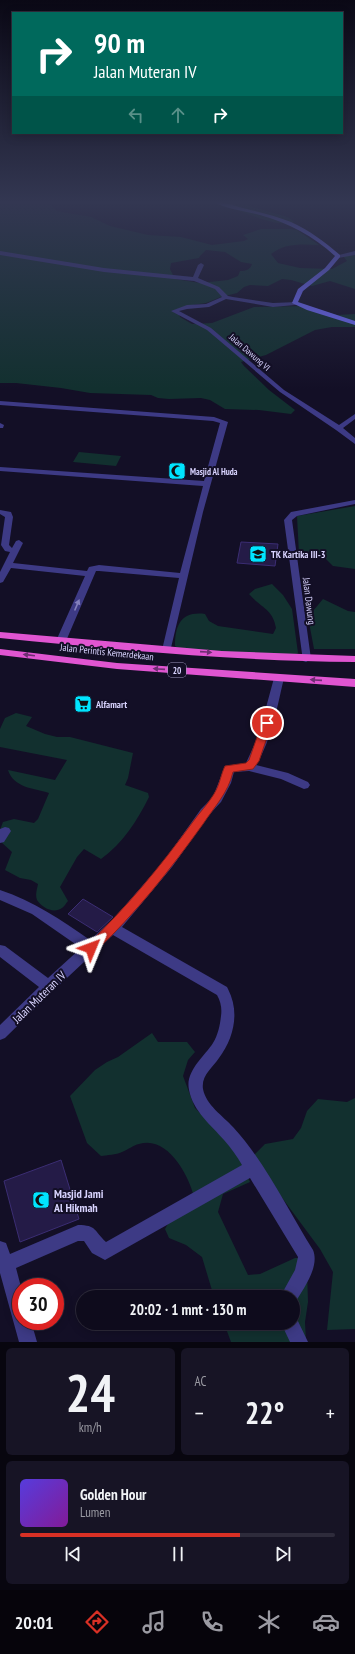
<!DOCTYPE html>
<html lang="id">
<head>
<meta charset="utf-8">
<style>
	body { margin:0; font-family:"PT Sans Narrow",sans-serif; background:#171425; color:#f1f3f6; height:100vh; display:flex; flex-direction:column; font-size:15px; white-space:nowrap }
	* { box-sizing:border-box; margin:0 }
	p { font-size:13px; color:#9b9ba3 }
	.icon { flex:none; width:22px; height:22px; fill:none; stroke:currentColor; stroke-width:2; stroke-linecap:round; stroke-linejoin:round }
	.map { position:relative; height:1342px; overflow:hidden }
	.sheet { display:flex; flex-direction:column; gap:6px; padding:6px; background:#08060f; flex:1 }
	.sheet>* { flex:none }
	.hud { position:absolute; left:12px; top:12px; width:331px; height:122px; border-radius:0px; box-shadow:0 2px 10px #0003,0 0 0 1px #2e2b3b; background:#00695c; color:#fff; overflow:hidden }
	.speed { position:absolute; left:12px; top:1278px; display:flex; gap:8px; font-size:20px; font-weight:700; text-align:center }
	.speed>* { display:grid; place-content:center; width:52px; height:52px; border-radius:50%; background:#0e0b1c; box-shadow:0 2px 10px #0003,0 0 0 1px #2e2b3b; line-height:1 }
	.speed .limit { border:6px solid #d22; background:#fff; color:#111 }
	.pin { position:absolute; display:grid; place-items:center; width:34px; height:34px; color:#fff; margin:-17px; border:2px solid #fff; border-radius:50%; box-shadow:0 1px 4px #0007 }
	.me { position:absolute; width:44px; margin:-22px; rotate:46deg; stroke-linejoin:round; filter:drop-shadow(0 0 3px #0008) }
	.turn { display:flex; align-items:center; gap:14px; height:84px; padding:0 16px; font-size:18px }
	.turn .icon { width:52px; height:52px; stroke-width:2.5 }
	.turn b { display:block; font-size:28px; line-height:34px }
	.lanes { display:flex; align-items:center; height:38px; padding:0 16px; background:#0003; justify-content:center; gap:20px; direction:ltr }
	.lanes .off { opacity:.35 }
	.big { font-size:30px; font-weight:700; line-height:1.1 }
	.sheet .card { flex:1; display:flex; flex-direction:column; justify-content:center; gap:6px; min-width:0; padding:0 14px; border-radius:6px; background:#171425 }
	.sheet .dial { align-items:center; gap:0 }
	.dial b { font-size:52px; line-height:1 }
	.song { display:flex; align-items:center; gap:12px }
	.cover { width:48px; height:48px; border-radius:6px; background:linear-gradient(135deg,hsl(250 70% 55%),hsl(290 70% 35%)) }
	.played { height:4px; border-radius:2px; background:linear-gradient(90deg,#d93025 70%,#2e2b3b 70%) }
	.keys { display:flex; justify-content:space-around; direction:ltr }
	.heat { display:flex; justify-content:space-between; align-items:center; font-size:22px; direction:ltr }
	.sheet .tiles { flex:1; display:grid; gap:6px; grid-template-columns:1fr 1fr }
	.card:last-child { grid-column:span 2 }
	.trip { position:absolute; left:76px; top:1290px; width:224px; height:40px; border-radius:20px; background:#0e0b1c; box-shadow:0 2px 10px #0003,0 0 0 1px #2e2b3b; font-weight:700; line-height:40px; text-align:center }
	.menu { display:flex; height:64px; justify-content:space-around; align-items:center; background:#06040b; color:#9b9ba3 }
	.menu .icon { width:28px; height:28px }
	.menu .selected { color:#d93025 }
	.menu b { font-size:18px; color:#f1f3f6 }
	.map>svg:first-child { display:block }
	.green { fill:#12302f; fill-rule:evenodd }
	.building { fill:#241b47; stroke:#3b2d73 }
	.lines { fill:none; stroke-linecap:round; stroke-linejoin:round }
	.minor { fill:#3d3a85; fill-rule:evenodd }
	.secondary { fill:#6f6bff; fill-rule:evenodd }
	.trunk { fill:#e055d1; fill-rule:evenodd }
	.oneway { fill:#837fbc }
	.oneway2 { fill:#6f2e73 }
	.route { fill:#d93025; stroke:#8d1f18 }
	.labels { text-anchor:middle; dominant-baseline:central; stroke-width:4; stroke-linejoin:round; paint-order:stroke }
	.far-street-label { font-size:9px; fill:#d9d4ff; stroke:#130f26 }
	.far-poi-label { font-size:9px; font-weight:bold; fill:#d9d4ff; stroke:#130f26; text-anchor:start }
	.shield { fill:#130f26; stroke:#9e99be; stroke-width:1 }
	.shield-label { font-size:9px; font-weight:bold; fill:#d9d4ff }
	.poi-label { font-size:10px; font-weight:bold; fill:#d9d4ff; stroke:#130f26; text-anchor:start }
	.street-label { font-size:10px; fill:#d9d4ff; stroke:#130f26 }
	.near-street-label { font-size:12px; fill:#d9d4ff; stroke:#130f26 }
	.near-poi-label { font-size:12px; font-weight:bold; fill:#d9d4ff; stroke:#130f26; text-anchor:start }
</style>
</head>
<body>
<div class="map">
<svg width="355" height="1342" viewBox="0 0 355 1342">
	<rect width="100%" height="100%" fill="#130f26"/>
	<g class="green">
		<path d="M0,201H57L50,204L57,211L91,217L110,226L148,235L181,237L212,245L244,241L248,239L243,235L261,229H290L297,230L319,245C301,244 285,243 271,254L278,263L300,268L332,269L347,261L343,256L355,255V289L330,281L312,286L291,280L282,279L268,286L250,285L244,287L237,293L221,297L206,303L186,306L178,312L180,317L192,324L212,323L254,307L307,306L337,315L355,314V327H332L315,330L266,355L241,362L244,366L269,390L295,410L291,414L259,410L225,409L210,400L201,398L169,399L158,398L151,395L90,393L61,388L16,383H0ZM206,250L225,252L241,262L252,264C250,270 246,271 240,271L238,276L228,280L200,283L175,279L170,269L171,263L199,258L200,256Z"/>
		<path d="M214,201H253L250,202L249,206L288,217L294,222C275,227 255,216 237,210L232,206Z"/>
		<path d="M79,452L121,456L116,466L73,462Z"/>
		<path d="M355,506V569L333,566L324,557L299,554L297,516Z"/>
		<path d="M272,584L283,595L292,609L298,653L295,657L180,650L175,646C175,624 182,611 205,614L209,621L218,626L273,634L276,628C273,609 261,608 249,594L255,589Z"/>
		<path d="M323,599L348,611L355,612V649H314L308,617Z"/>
		<path d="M16,713L32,717L26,726L45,734L57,737H70L133,753L128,778L125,785L148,793L149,797C137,821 123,843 101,859L84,849L77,857L60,887L68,901C66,903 64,907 62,908C54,914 42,908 37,900C35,895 37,889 38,884L31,880L20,878L5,870L12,852L0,841V830L3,822L14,819L34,823L38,819L49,793C33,788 14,788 8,770L55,780L67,760L0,747V729L5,718Z"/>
		<path d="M152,1033L158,1042H187L195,1052L188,1060L183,1076L195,1108L220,1133L239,1156L250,1182L223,1194L218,1212L248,1275L260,1274L295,1258H300L307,1270L308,1302L305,1322L306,1342H231L224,1323H293V1297H214L202,1257L186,1245L169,1238L165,1229L173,1215L194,1197C189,1175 167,1135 139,1144C133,1145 128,1150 122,1152C116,1155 107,1155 101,1156L87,1143L70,1096L95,1070L107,1062L118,1057Z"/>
		<path d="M355,1098V1329L327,1330L333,1272L320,1249L277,1191L253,1156L265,1144L293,1139L301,1128L307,1111L318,1099L347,1102Z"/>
	</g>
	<g class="building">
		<path d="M241,542L278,544L275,566L237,563Z"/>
		<path d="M83,899L113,917L97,932L68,914Z"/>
		<path d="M61,1160L79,1219L20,1242L4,1181Z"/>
	</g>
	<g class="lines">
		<g class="minor">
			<path d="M235,201H242L229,207L225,206Z"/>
			<path d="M0,251L104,268L193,277L198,265L201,263L204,265L198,278L219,287L228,296L233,297L273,303L297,302V304L295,305L273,307L226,299L209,307L187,309L179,311L211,328L284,390L339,425L355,414V419L343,428L355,438V444L336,430L280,392L207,330L171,311L187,305L206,304L222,297L215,289L194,281L104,272L0,255Z"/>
			<path d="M355,251V255L338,258L335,256Z"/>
			<path d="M0,401L214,417L228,422L203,512L170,652L167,653L162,650L179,578L99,571H96L66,641L61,644L58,643L56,641L85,576L11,568L3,582L0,583V572L10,552L5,551L1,545L5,517L0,514V510L11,512L13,517L9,545L12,548L16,541L19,540L23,543L13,563L87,571L89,567L99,565L180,573L203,486L0,471V467L204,481L220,423L213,421L0,405Z"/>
			<path d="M0,423L4,425L3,428H0Z"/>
			<path d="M355,500V504L297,516L292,520L311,659L306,662L303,661L284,520L291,512Z"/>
			<path d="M279,675L284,678C277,707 272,739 256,765L288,773L308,782L310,785L308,788L304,789L281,779L249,771L234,772L231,783L221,802L209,815L172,867L122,927L227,987L228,989C240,1012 234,1038 219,1058C212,1068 201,1076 203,1089C206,1105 223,1116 233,1127C264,1160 289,1212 313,1250C320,1267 303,1289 295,1303L293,1304V1297H280L295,1270L298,1257L250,1178L105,1260L92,1253L84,1241H78L16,1268L21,1287V1321H31L37,1342H19L0,1273V1241L6,1243L10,1254L78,1225C97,1225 94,1231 106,1242L242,1165C237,1156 231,1148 224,1140C211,1125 193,1111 189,1090C185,1071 204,1057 213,1043C218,1035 220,1025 221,1016C222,1009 221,1002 217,995L113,935L54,990L5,1038L0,1040V1025L39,987L0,957V945L5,946L48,978L81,948L32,914L0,900V890C34,901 61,920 90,940L116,916L164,861L201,809L213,797L225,766L246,763L258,737L274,678Z"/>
			<path d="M5,827L9,828L11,831L4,842L0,843V829Z"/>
			<path d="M293,1315L296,1317L308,1342H290L281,1323H293Z"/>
		</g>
		<path class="secondary" d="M212,201H219C243,209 268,213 291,222C309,230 325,242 340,255V257L329,270L303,291L298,302L355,321V325L307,310L292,303L298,289L325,268L335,256C313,236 289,223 260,215C244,211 226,209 212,201Z"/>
		<g class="trunk">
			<path d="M0,632L222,651L355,656V662C236,661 118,650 0,638Z"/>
			<path d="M0,649L117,663L355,679V687L117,669L0,655Z"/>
		</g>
	</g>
	<defs><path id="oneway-solid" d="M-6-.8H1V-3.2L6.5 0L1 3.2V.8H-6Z"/></defs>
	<use class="oneway" href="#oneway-solid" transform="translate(77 605) rotate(-67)"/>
	<g class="oneway2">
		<use href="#oneway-solid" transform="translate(206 652) rotate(4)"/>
		<use href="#oneway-solid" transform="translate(29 655) rotate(-173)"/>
		<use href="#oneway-solid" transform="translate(159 669) rotate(-176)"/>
		<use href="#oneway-solid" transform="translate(316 680) rotate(-176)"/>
	</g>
	<linearGradient id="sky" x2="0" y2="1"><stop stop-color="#0a0815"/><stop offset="0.52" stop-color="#333752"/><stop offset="1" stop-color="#333752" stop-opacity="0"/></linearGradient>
	<rect width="355" height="389" fill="url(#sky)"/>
	<path class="route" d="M267,720L272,723L259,761L253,769L233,772C228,793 215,806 203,824C170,870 136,913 95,952L91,953L87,952L85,948L87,945C126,908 160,867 192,823C199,813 208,804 214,794C220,784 221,774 225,766L246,763L249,760L262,723Z"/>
	<defs>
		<symbol id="mosque-square" viewBox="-11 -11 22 22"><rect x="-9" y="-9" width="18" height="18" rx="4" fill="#00e5ff" stroke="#130f26"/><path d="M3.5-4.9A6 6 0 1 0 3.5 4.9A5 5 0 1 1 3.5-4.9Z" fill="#111"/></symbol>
		<symbol id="school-square" viewBox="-11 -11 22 22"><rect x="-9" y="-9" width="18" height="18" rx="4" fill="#00e5ff" stroke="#130f26"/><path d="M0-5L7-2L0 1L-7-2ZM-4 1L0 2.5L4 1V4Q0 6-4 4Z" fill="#111"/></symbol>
		<symbol id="supermarket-square" viewBox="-11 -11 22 22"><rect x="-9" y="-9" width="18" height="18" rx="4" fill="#00e5ff" stroke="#130f26"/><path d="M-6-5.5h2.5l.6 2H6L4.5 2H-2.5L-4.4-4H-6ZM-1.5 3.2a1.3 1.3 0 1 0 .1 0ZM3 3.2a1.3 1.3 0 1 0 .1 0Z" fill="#111"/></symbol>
	</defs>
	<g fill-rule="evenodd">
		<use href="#mosque-square" x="167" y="461" width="20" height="20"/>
		<use href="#school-square" x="248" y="544" width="20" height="20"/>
		<use href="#supermarket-square" x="73" y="694" width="20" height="20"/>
		<use href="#mosque-square" x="31" y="1190" width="20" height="20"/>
	</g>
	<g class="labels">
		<g class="far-street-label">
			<text transform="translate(250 352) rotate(41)">Jalan Dawung VI</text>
		</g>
		<g class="far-poi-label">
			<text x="190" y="471">Masjid Al Huda</text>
		</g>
		<rect class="shield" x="168" y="663" width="18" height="14" rx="3"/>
		<g class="shield-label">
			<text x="177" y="670">20</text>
		</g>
		<g class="poi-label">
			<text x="271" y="554">TK Kartika III-3</text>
			<text x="96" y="704">Alfamart</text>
		</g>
		<g class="street-label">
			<text transform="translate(309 601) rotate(83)">Jalan Dawung</text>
			<text transform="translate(107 652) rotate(6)">Jalan Perintis Kemerdekaan</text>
		</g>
		<g class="near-street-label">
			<text transform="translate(39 997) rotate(-44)">Jalan Muteran IV</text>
		</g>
		<g class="near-poi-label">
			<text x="54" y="1193">Masjid Jami<tspan x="54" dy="14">Al Hikmah</tspan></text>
		</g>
	</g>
</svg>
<div class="speed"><div class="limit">30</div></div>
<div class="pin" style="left:267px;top:723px;background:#d93025"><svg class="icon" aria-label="arrive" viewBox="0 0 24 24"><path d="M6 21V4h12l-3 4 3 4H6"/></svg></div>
<svg class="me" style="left:91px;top:948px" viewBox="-20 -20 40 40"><path d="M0-17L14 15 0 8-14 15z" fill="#d93025" stroke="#fff" stroke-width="4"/></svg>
<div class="trip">20:02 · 1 mnt · 130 m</div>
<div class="hud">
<div class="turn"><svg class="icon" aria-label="right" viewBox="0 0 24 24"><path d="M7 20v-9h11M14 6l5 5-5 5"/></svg><div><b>90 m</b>Jalan Muteran IV</div></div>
<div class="lanes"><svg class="icon off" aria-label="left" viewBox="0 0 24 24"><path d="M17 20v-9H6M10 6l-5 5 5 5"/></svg><svg class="icon off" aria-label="ahead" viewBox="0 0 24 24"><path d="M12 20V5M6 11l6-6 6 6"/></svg><svg class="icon" aria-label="right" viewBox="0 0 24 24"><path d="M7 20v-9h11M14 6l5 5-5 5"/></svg></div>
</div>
</div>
<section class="sheet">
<div class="tiles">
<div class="card dial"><b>24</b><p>km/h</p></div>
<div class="card"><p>AC</p>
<div class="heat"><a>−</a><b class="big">22°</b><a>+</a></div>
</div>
<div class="card">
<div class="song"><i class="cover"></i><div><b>Golden Hour</b><p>Lumen</p></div></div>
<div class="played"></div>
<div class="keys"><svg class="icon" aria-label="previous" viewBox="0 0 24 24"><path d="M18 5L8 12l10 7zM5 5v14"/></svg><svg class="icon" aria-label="pause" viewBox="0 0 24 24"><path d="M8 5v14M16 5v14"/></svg><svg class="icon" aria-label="next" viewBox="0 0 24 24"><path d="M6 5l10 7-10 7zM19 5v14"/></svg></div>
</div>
</div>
</section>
<nav class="menu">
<b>20:01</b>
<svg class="icon selected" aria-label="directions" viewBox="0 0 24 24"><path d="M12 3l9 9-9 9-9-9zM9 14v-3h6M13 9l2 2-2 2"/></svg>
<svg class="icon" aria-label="music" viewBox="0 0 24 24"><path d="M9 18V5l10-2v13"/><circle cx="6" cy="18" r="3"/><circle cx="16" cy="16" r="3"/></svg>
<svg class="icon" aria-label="phone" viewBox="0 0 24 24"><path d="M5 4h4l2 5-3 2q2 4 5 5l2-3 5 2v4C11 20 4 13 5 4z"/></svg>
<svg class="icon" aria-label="climate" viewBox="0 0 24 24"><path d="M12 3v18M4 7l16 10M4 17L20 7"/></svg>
<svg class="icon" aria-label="car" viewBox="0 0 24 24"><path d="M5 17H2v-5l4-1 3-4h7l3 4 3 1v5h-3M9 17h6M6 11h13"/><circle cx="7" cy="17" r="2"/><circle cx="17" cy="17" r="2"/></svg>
</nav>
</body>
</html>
